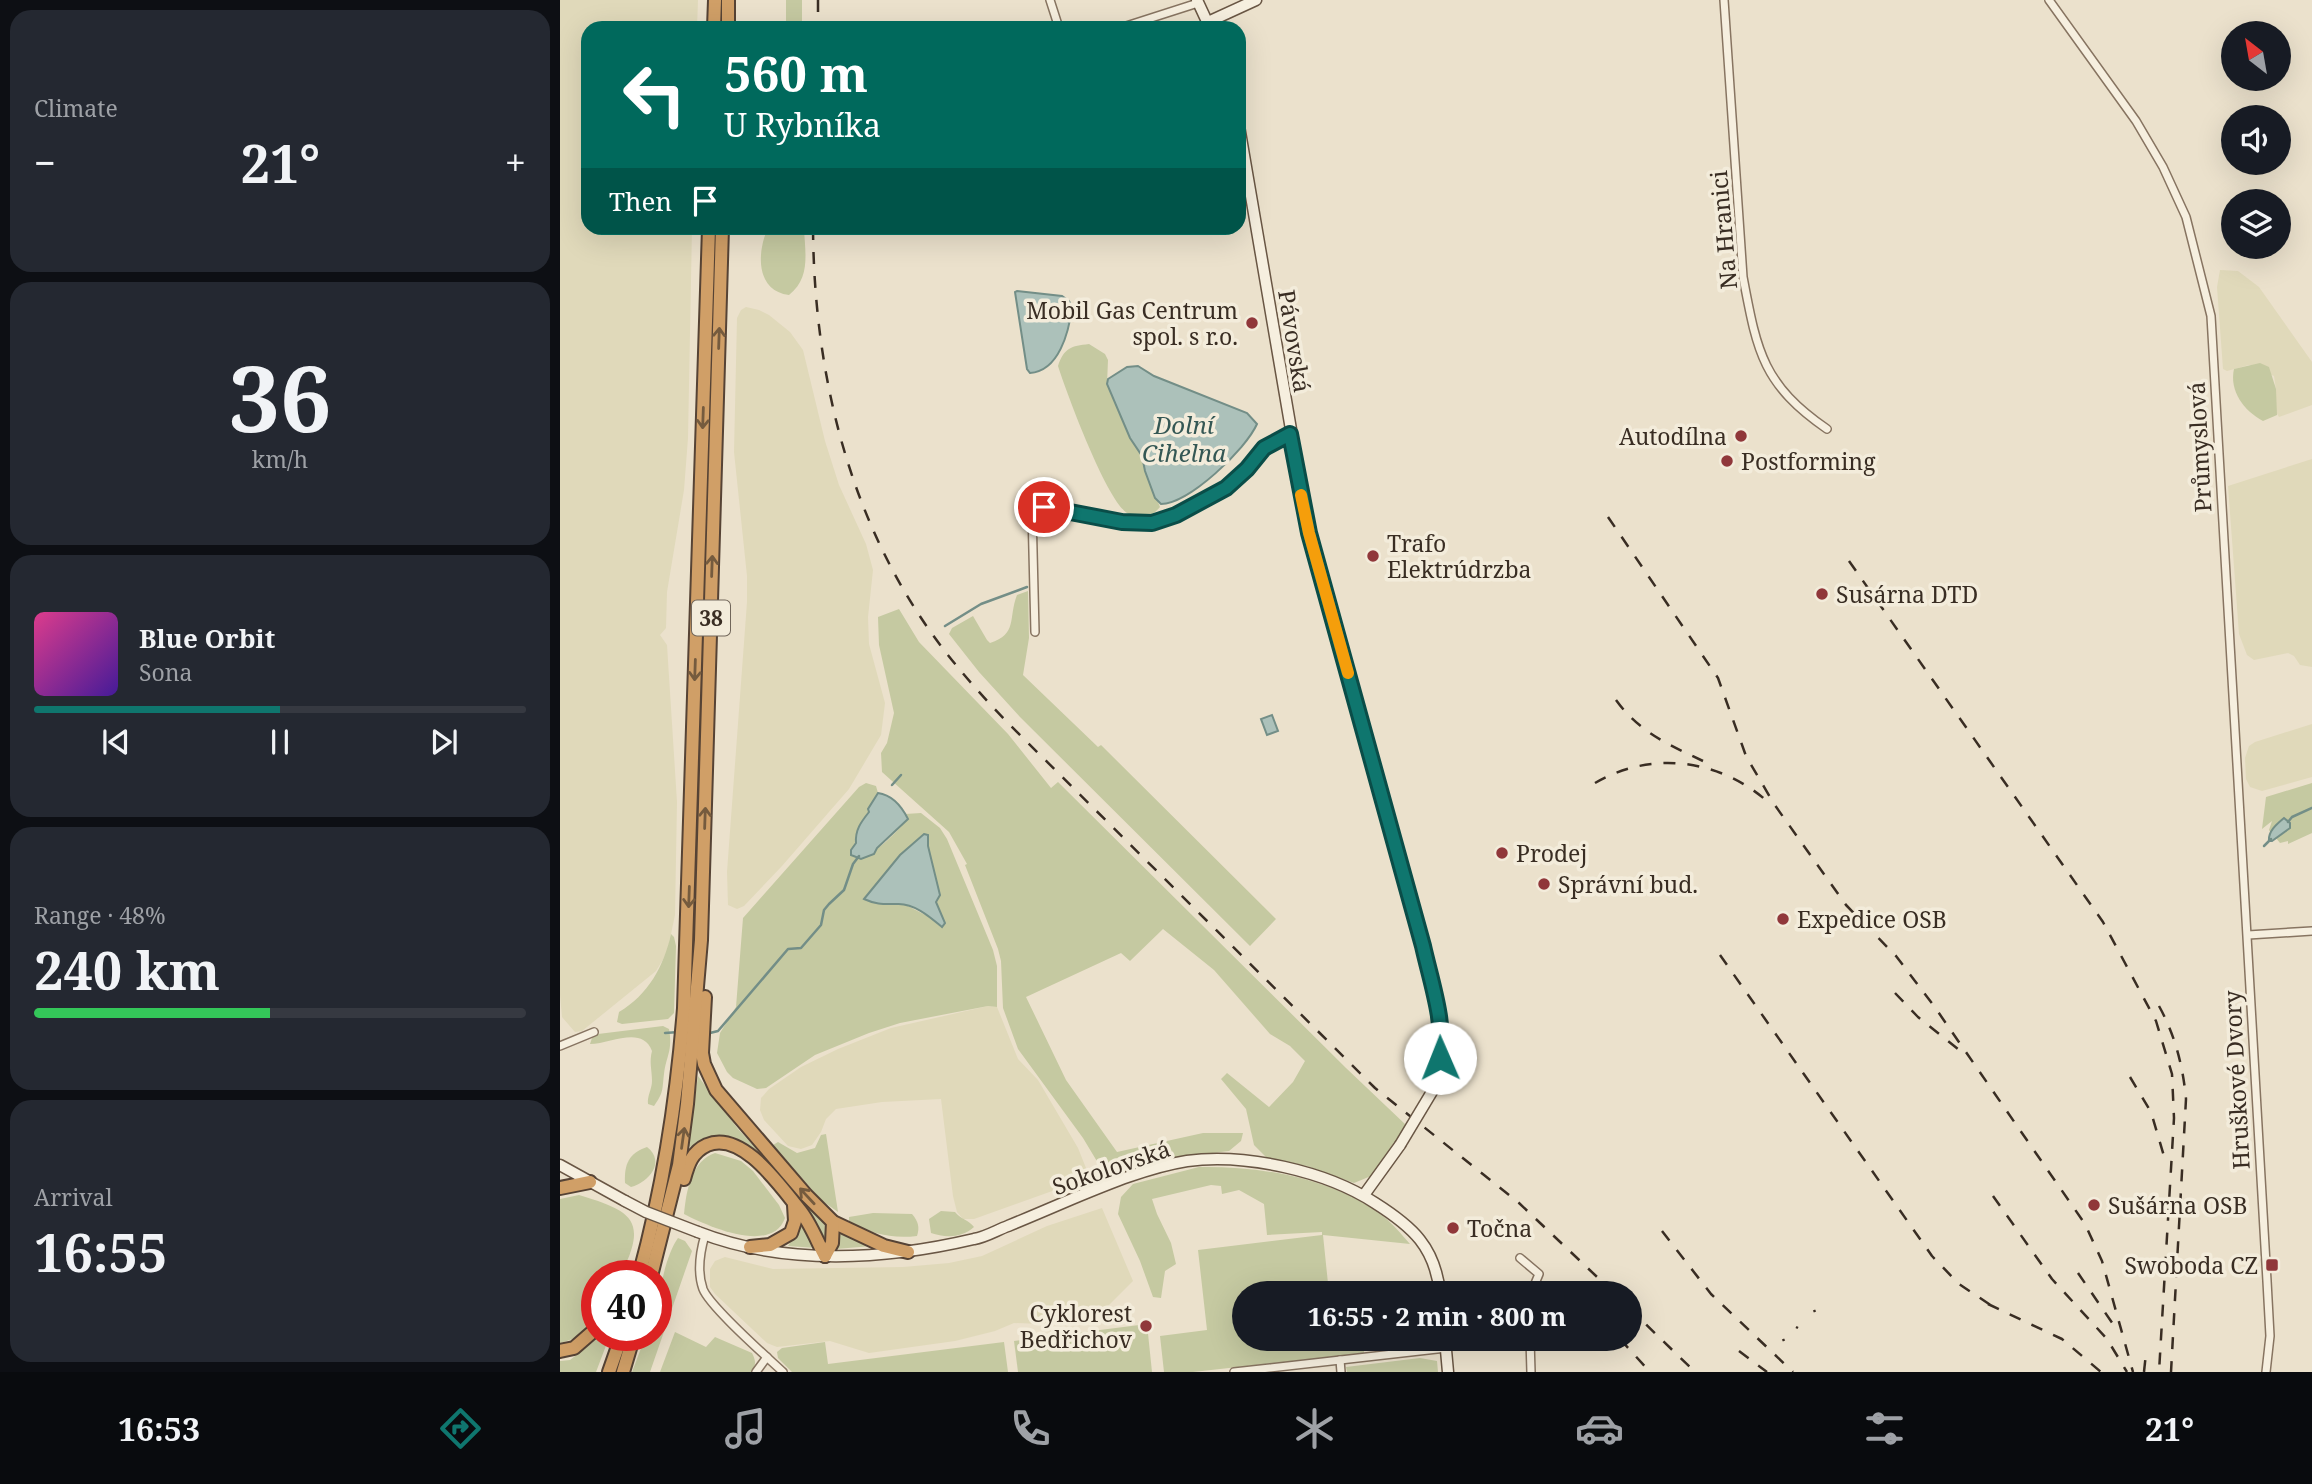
<!DOCTYPE html>
<html lang="en">
<head>
<meta charset="utf-8">
<style>
	body { margin:0; font-family:"Noto Serif",serif; background:#242831; color:#f1f3f6; height:100vh; display:flex; flex-direction:column; font-size:26px; white-space:nowrap }
	* { box-sizing:border-box; margin:0 }
	p { font-size:23px; color:#9ea1a6 }
	.icon { flex:none; width:38px; height:38px; fill:none; stroke:currentColor; stroke-width:2; stroke-linecap:round; stroke-linejoin:round }
	.map { position:relative; flex:1; overflow:hidden }
	.drawer { display:flex; flex-direction:column; gap:10px; padding:10px; background:#0d0f14; width:560px }
	.drawer>* { flex:none }
	.banner { position:absolute; left:21px; top:21px; width:665px; height:214px; border-radius:21px; box-shadow:0 7px 28px #0002; background:#00695c; color:#fff; overflow:hidden }
	.needle { width:46px; rotate:329deg }
	.tools { position:absolute; left:1661px; top:21px; display:grid; gap:14px }
	.tools a { display:grid; place-items:center; width:70px; height:70px; border-radius:50%; background:#171b24; box-shadow:0 7px 28px #0002; font-size:35px }
	.speed { position:absolute; left:21px; top:1260px; display:flex; gap:14px; font-size:35px; font-weight:700; text-align:center }
	.speed>* { display:grid; place-content:center; width:91px; height:91px; border-radius:50%; background:#171b24; box-shadow:0 7px 28px #0002; line-height:1 }
	.speed .limit { border:10px solid #d22; background:#fff; color:#111 }
	.pin { position:absolute; display:grid; place-items:center; width:60px; height:60px; color:#fff; margin:-30px; border:4px solid #fff; border-radius:50%; box-shadow:0 2px 7px #0007 }
	.me { position:absolute; width:77px; margin:-38px; rotate:359deg; stroke-linejoin:round; filter:drop-shadow(0 0 5px #0008) }
	.turn { display:flex; align-items:center; gap:24px; height:147px; padding:0 28px; font-size:32px }
	.turn .icon { width:91px; height:91px; stroke-width:2.5 }
	.turn b { display:block; font-size:49px; line-height:60px }
	.then { display:flex; align-items:center; height:66px; padding:0 28px; background:#0003; gap:14px; font-size:26px }
	.big { font-size:52px; font-weight:700; line-height:1.1 }
	.drawer .card { flex:1; display:flex; flex-direction:column; justify-content:center; gap:10px; min-width:0; padding:0 24px; border-radius:21px; background:#242831 }
	.drawer .dial { align-items:center; gap:0 }
	.dial b { font-size:91px; line-height:1 }
	.song { display:flex; align-items:center; gap:21px }
	.cover { width:84px; height:84px; border-radius:10px; background:linear-gradient(135deg,hsl(330 70% 55%),hsl(260 70% 35%)) }
	.played { height:7px; border-radius:4px; background:linear-gradient(90deg,#0f766e 50%,#363941 50%) }
	.keys { display:flex; justify-content:space-around; direction:ltr }
	.heat { display:flex; justify-content:space-between; align-items:center; font-size:38px; direction:ltr }
	.charge { height:10px; border-radius:5px; background:linear-gradient(90deg,#34c759 48%,#363941 0) }
	.trip { position:absolute; left:672px; top:1281px; width:410px; height:70px; border-radius:35px; background:#171b24; box-shadow:0 7px 28px #0002; font-weight:700; line-height:70px; text-align:center }
	.tabs { display:flex; height:112px; justify-content:space-around; align-items:center; background:#090b0e; color:#9ea1a6 }
	.tabs .icon { width:49px; height:49px }
	.tabs .current { color:#0f766e }
	.tabs b { font-size:32px; color:#f1f3f6 }
	main { display:flex; flex:1; min-height:0 }
	.map>svg:first-child { display:block }
	.farmland { fill:#e0d9ba }
	.green { fill:#c5c9a1; fill-rule:evenodd }
	.water { fill:#acc1ba; stroke:#738e87; stroke-width:2 }
	.lines { fill:none; stroke-linecap:round; stroke-linejoin:round }
	.stream { stroke:#738e87; stroke-width:2.5 }
	.street-casing { stroke:#877461; stroke-width:10 }
	.secondary-casing { stroke:#695644; stroke-width:13 }
	.highway-casing { stroke:#564335; stroke-width:16 }
	.street { stroke:#f6efdf; stroke-width:7 }
	.secondary { stroke:#f6efdf; stroke-width:10 }
	.highway { stroke:#d09f67; stroke-width:12 }
	.rail { stroke:#392d23; stroke-width:2.5; stroke-dasharray:12 12; stroke-linecap:butt }
	.secondary-bridge-casing { stroke:#695644; stroke-width:13; stroke-linecap:butt }
	.secondary-bridge { stroke:#f6efdf; stroke-width:10 }
	.oneway { stroke:#755b3e }
	.route-casing { stroke:#0a4d48; stroke-width:18 }
	.route { stroke:#0f766e; stroke-width:12 }
	.slow { stroke:#f59e0b; stroke-width:12 }
	.poi-dot { fill:#90373a; stroke:#f3ecdb; stroke-width:2.5 }
	.labels { text-anchor:middle; dominant-baseline:central; stroke-width:7; stroke-linejoin:round; paint-order:stroke }
	.shield { fill:#f3ecdb; stroke:#71665a; stroke-width:2 }
	.shield-label { font-size:21px; font-weight:bold; fill:#392d23 }
	.street-label { font-size:23px; fill:#392d23; stroke:#f3ecdb }
	.poi-label { font-size:23px; fill:#392d23; stroke:#f3ecdb; text-anchor:start }
	.water-label { font-size:24px; font-style:italic; fill:#345754; stroke:#f3ecdb }
</style>
</head>
<body>
<main>
<section class="drawer">
<div class="card"><p>Climate</p>
<div class="heat"><a>−</a><b class="big">21°</b><a>+</a></div>
</div>
<div class="card dial"><b>36</b><p>km/h</p></div>
<div class="card">
<div class="song"><i class="cover"></i><div><b>Blue Orbit</b><p>Sona</p></div></div>
<div class="played"></div>
<div class="keys"><svg class="icon" aria-label="previous" viewBox="0 0 24 24"><path d="M18 5L8 12l10 7zM5 5v14"/></svg><svg class="icon" aria-label="pause" viewBox="0 0 24 24"><path d="M8 5v14M16 5v14"/></svg><svg class="icon" aria-label="next" viewBox="0 0 24 24"><path d="M6 5l10 7-10 7zM19 5v14"/></svg></div>
</div>
<div class="card"><p>Range · 48%</p><b class="big">240 km</b><div class="charge"></div></div>
<div class="card"><p>Arrival</p><b class="big">16:55</b></div>
</section>
<div class="map">
<svg width="1752" height="1372" viewBox="0 0 1752 1372">
	<rect width="100%" height="100%" fill="#ebe1cc"/>
	<g class="farmland">
		<path d="M0,0H138L137,28H28V228H132L128,438L124,490L107,592L106,628L100,635L107,645L117,802L115,915L107,953L96,971L22,1031L15,1032L2,1017L0,995Z"/>
		<path d="M1660,270L1678,271L1699,287L1752,362V405L1719,417L1716,412V389L1714,376L1689,365L1667,371L1663,369L1657,287Z"/>
		<path d="M186,307L199,310L209,315L230,332L243,350L265,441L279,485L306,544L313,570L308,617L309,644L325,703L321,735L289,789L222,866L184,906L177,909L168,905L167,872L187,602V576L174,452L177,318L181,310Z"/>
		<path d="M1752,459V667L1740,665L1734,656L1728,653L1694,660L1687,655L1679,634L1668,486Z"/>
		<path d="M1752,724V777L1702,791L1690,787L1686,779L1685,758L1689,746L1695,742Z"/>
		<path d="M428,1006L437,1007L458,1059L478,1080L518,1148L528,1173L509,1185L414,1219H403L397,1212L393,1196L381,1099L322,1102L276,1109L266,1119L261,1132L252,1145L241,1149L228,1146L204,1120L200,1110L201,1098L209,1089L241,1067L278,1049L331,1028Z"/>
		<path d="M542,1208L573,1281L543,1311L522,1323L510,1325L454,1323L435,1331L395,1341L309,1353L270,1341L217,1347L207,1343L155,1294L150,1287V1269L155,1261L165,1257L213,1269L343,1267L389,1263L422,1256L487,1226Z"/>
	</g>
	<g class="green">
		<rect x="226" y="0" width="16" height="28"/>
		<path d="M208,228H244C245,252 251,278 229,295C195,291 197,251 208,228Z"/>
		<path d="M529,344L545,354L548,360L547,384L570,438L582,456L585,471L600,507C592,517 579,522 567,513C546,499 507,394 498,366C504,348 511,346 529,344Z"/>
		<path d="M1700,363L1709,367L1716,389L1717,415L1703,421C1684,411 1669,391 1674,369Z"/>
		<path d="M468,591L469,638L463,675L538,747L541,745L716,919L690,946L460,717L419,672L389,634L392,628L413,616L427,640L430,643C458,634 448,618 457,595Z"/>
		<path d="M339,609L359,642L448,734L491,788L498,782L786,1068L846,1125L811,1176L794,1183L747,1166L707,1158L694,1145L686,1109L661,1079L667,1073L709,1107L733,1082L745,1061L730,1046L710,1034L654,970L603,929L570,961L561,953L466,997L506,1080L557,1152L643,1133H683L681,1141L669,1151L604,1159L547,1178L523,1138L458,1049L443,1008L441,961L438,949L405,865L407,864L389,832L322,772L321,753L327,743L334,713L319,645L318,617Z"/>
		<path d="M306,783L316,786L318,793L308,809L309,812C301,822 295,829 296,843L291,850V855C313,860 334,834 348,819L345,814L361,813L380,828L387,839L433,950L437,966V1007L428,1006L340,1023L309,1033L255,1055L206,1088L197,1089L173,1078L167,1072L157,1053L160,1033L176,1007L183,918L299,787ZM368,835V846L380,895L376,902L383,918L381,927L371,918L346,905H327L307,894L348,848Z"/>
		<path d="M1752,783V833L1728,844V841L1720,843L1716,838L1726,832L1730,823L1725,818L1711,833L1709,830L1712,821L1702,829L1706,797Z"/>
		<path d="M111,934L114,937L116,946L114,1013L108,1019L62,1024L57,1022L59,1012C88,995 104,966 111,934Z"/>
		<path d="M103,1026L109,1029C113,1051 106,1056 104,1074C102,1090 104,1092 94,1106L88,1104C87,1096 92,1089 92,1081C92,1070 89,1062 92,1051C82,1025 51,1044 30,1044L32,1038L38,1034Z"/>
		<path d="M138,1076L178,1129L261,1219L268,1231L265,1243C244,1211 195,1120 146,1138C141,1140 136,1145 132,1147L128,1146Z"/>
		<path d="M266,1134L278,1212L261,1200L213,1145L218,1142L237,1153L255,1148L261,1135Z"/>
		<path d="M87,1147C106,1162 89,1182 71,1187L65,1183C64,1164 69,1153 87,1147Z"/>
		<path d="M155,1153L181,1161L193,1171L219,1205L225,1218C212,1255 147,1226 124,1214C126,1192 131,1161 155,1153Z"/>
		<path d="M639,1167C701,1166 774,1178 824,1217C833,1224 842,1235 850,1244L763,1235L769,1293H684V1339H812L813,1346L804,1347V1353L633,1372H604L600,1336L647,1330L638,1250L762,1235V1232L707,1235L704,1204L679,1190L662,1194L661,1186L651,1185L592,1199L597,1214L611,1243L616,1264L605,1271L601,1298L593,1297L580,1261L558,1214L561,1197L573,1184Z"/>
		<path d="M19,1195C72,1211 89,1220 60,1276H37V1317C27,1331 17,1339 0,1343V1199Z"/>
		<path d="M381,1211L395,1212C400,1219 409,1220 414,1227C402,1238 385,1238 371,1233L369,1219Z"/>
		<path d="M313,1213L352,1214C358,1221 360,1227 357,1236C332,1239 311,1234 289,1221V1217Z"/>
		<path d="M241,1225L256,1248L228,1246Z"/>
		<path d="M281,1232L312,1246L276,1249Z"/>
		<path d="M118,1238L125,1241L132,1251L90,1372H72L86,1335H96C96,1308 103,1259 118,1238Z"/>
		<path d="M872,1286V1293L824,1292L825,1291Z"/>
		<path d="M587,1324L592,1372H458L454,1341Z"/>
		<path d="M115,1332L146,1347L155,1337L192,1353C196,1361 196,1364 192,1372H100Z"/>
		<path d="M42,1335H50L36,1372H0V1361L10,1360Z"/>
		<path d="M265,1342L268,1364L444,1342L448,1372H232L218,1358L217,1352L222,1348Z"/>
		<path d="M860,1358L877,1361L878,1372H787L786,1367Z"/>
	</g>
	<g class="water">
		<path d="M457,291L502,296L509,301L512,307C509,332 499,371 470,373L467,369L455,292Z"/>
		<path d="M578,366L594,376L687,413L697,424C686,449 629,504 601,504L595,498L585,471L582,456L570,438L547,384L548,379L567,367Z"/>
		<path d="M712,715L718,731L707,735L701,719Z"/>
		<path d="M318,793C332,795 342,807 348,819L317,848L314,854L301,859L291,855V850L296,843C295,830 301,822 309,812L308,809Z"/>
		<path d="M1724,818L1730,823V828L1712,841H1709C1708,831 1717,824 1724,818Z"/>
		<path d="M364,834L368,835V846L380,895L376,902L385,923L382,927C370,917 354,903 337,904C324,904 317,905 304,899L340,855Z"/>
	</g>
	<g class="lines">
		<g class="stream">
			<path d="M385,626L421,604L467,587"/>
			<path d="M332,785L341,775"/>
			<path d="M1728,822L1732,817L1752,808"/>
			<path d="M1704,846L1711,839"/>
			<path d="M105,1033L119,1032"/>
			<path d="M146,1034L158,1031L228,949L241,948L261,925L264,910L269,904L284,890L293,864L299,856"/>
		</g>
		<defs>
			<g id="street">
				<path d="M490,0L499,28"/>
				<path d="M1164,0L1183,277C1197,351 1202,384 1267,429"/>
				<path d="M1489,0L1576,121L1603,167L1626,217L1651,316L1707,1281L1710,1336L1706,1372"/>
				<path d="M560,28L638,3"/>
				<path d="M475,632L472,511L477,507H484L562,522L592,523L616,515L666,488L686,469L704,448L730,434"/>
				<path d="M1688,935L1752,931"/>
				<path d="M0,1046L34,1032"/>
				<path d="M145,1235C140,1252 137,1272 143,1289C150,1307 206,1356 223,1372"/>
				<path d="M960,1258L979,1274L971,1293"/>
				<path d="M970,1339L971,1372"/>
				<path d="M780,1360L781,1372"/>
				<path d="M196,1372L207,1357"/>
				<path d="M674,1372L886,1348"/>
			</g>
			<g id="secondary">
				<path d="M637,0L650,28"/>
				<path d="M648,22L696,0"/>
				<path d="M679,126L746,517L860,934C873,988 890,1035 873,1090"/>
				<path d="M0,1165L65,1201"/>
				<path d="M804,1195L840,1145"/>
				<path d="M138,1232C225,1266 325,1260 414,1239C426,1237 437,1230 448,1226C470,1217 491,1208 512,1199C548,1184 589,1167 627,1161C685,1153 766,1171 815,1203C853,1227 875,1247 880,1293"/>
				<path d="M885,1339L888,1372"/>
			</g>
			<g id="highway">
				<path d="M154,28L155,0"/>
				<path d="M168,28V0"/>
				<path d="M145,997L142,1053L144,1064L156,1090L246,1195L273,1222L324,1246L348,1252"/>
				<path d="M124,1179C128,1164 132,1152 147,1145C182,1130 220,1186 239,1209C250,1222 257,1241 265,1256"/>
				<path d="M0,1188L30,1182"/>
				<path d="M190,1247L210,1245L231,1233L235,1221L234,1205"/>
				<path d="M265,1256L272,1243L273,1222"/>
				<path d="M79,1276C103,1188 117,1099 124,1008L149,228"/>
				<path d="M91,1276L119,1165L127,1104L141,940L162,228"/>
				<path d="M0,1351L14,1348L37,1328"/>
				<path d="M49,1372L62,1335"/>
				<path d="M63,1372L74,1335"/>
			</g>
		</defs>
		<use href="#street" class="street-casing"/>
		<use href="#secondary" class="secondary-casing"/>
		<use href="#highway" class="highway-casing"/>
		<use href="#street" class="street"/>
		<use href="#secondary" class="secondary"/>
		<use href="#highway" class="highway"/>
		<g class="rail">
			<path d="M258,0V28"/>
			<path d="M253,228C254,370 287,513 370,631C394,665 421,695 449,724L815,1088L959,1203L1054,1293"/>
			<path d="M1048,517L1158,678L1186,756L1214,804L1286,905L1336,956L1374,1006L1525,1224L1542,1261L1573,1372"/>
			<path d="M1289,561L1543,922L1596,1021L1612,1074L1614,1118L1599,1372"/>
			<path d="M1056,700C1079,732 1109,745 1143,761"/>
			<path d="M1035,783C1091,750 1160,759 1208,802"/>
			<path d="M1160,955L1372,1256L1399,1284L1435,1308"/>
			<path d="M1335,993L1358,1017L1398,1049"/>
			<path d="M1599,1006C1615,1035 1623,1066 1626,1099L1611,1372"/>
			<path d="M1570,1077L1591,1112L1606,1163"/>
			<path d="M1433,1196L1492,1279L1547,1339L1567,1372"/>
			<path d="M1102,1231L1151,1294L1233,1372"/>
			<path d="M1518,1273L1555,1327"/>
			<path d="M987,1289L995,1293"/>
			<path d="M1428,1304L1502,1339L1541,1372"/>
			<path d="M1069,1308L1135,1372"/>
			<path d="M1254,1310L1255,1312"/>
			<path d="M1236,1327L1238,1328"/>
			<path d="M1060,1339L1090,1372"/>
			<path d="M1223,1339L1224,1341"/>
			<path d="M1179,1351L1207,1372"/>
			<path d="M1584,1372L1586,1353"/>
		</g>
		<defs>
			<g id="secondary-bridge">
				<path d="M840,1145L873,1090"/>
				<path d="M65,1201L86,1212L138,1232"/>
			</g>
		</defs>
		<use href="#secondary-bridge" class="secondary-bridge-casing"/>
		<use href="#secondary-bridge" class="secondary-bridge"/>
	</g>
	<defs><path id="oneway-shaft" d="M-6 0H5M1.5-3L5.5 0L1.5 3" fill="none" stroke-width="1.6" stroke-linecap="round" stroke-linejoin="round" transform="scale(1.75)"/></defs>
	<g class="oneway">
		<use href="#oneway-shaft" transform="translate(159 338) rotate(-88)"/>
		<use href="#oneway-shaft" transform="translate(143 418) rotate(92)"/>
		<use href="#oneway-shaft" transform="translate(152 566) rotate(-88)"/>
		<use href="#oneway-shaft" transform="translate(135 670) rotate(92)"/>
		<use href="#oneway-shaft" transform="translate(145 818) rotate(-88)"/>
		<use href="#oneway-shaft" transform="translate(129 897) rotate(92)"/>
		<use href="#oneway-shaft" transform="translate(123 1138) rotate(-82)"/>
		<use href="#oneway-shaft" transform="translate(247 1196) rotate(-133)"/>
	</g>
	<g class="lines">
		<defs>
			<path id="route" d="M484,507L562,522L592,523L616,515L666,488L687,469L704,448L730,434L749,533L863,946C871,982 885,1021 880,1058"/>
		</defs>
		<use href="#route" class="route-casing"/>
		<use href="#route" class="route"/>
		<path class="slow" d="M741,495L749,533L788,673"/>
	</g>
	<g class="poi-dot">
		<circle cx="692" cy="323" r="7"/>
		<circle cx="1181" cy="436" r="7"/>
		<circle cx="1167" cy="461" r="7"/>
		<circle cx="813" cy="556" r="7"/>
		<circle cx="1262" cy="594" r="7"/>
		<circle cx="942" cy="853" r="7"/>
		<circle cx="984" cy="884" r="7"/>
		<circle cx="1223" cy="919" r="7"/>
		<circle cx="1534" cy="1205" r="7"/>
		<circle cx="893" cy="1228" r="7"/>
		<rect x="1705" y="1258" width="14" height="14" rx="3.5"/>
		<circle cx="586" cy="1326" r="7"/>
	</g>
	<g class="labels">
		<rect class="shield" x="132" y="600.5" width="38" height="35" rx="5"/>
		<g class="shield-label">
			<text x="151" y="618">38</text>
		</g>
		<g class="street-label">
			<text transform="translate(1163 230) rotate(-95)">Na Hranici</text>
			<text transform="translate(735 341) rotate(81)">Pávovská</text>
			<text transform="translate(1639 447) rotate(-93)">Průmyslová</text>
			<text transform="translate(1676 1080) rotate(-93)">Hruškové Dvory</text>
			<text transform="translate(551 1167) rotate(-19)">Sokolovská</text>
		</g>
		<g class="poi-label">
			<text x="678" y="310" text-anchor="end">Mobil Gas Centrum<tspan x="678" dy="26">spol. s r.o.</tspan></text>
			<text x="1167" y="436" text-anchor="end">Autodílna</text>
			<text x="1181" y="461">Postforming</text>
			<text x="827" y="543">Trafo<tspan x="827" dy="26">Elektrúdrzba</tspan></text>
			<text x="1276" y="594">Susárna DTD</text>
			<text x="956" y="853">Prodej</text>
			<text x="998" y="884">Správní bud.</text>
			<text x="1237" y="919">Expedice OSB</text>
			<text x="1548" y="1205">Sušárna OSB</text>
			<text x="907" y="1228">Točna</text>
			<text x="1698" y="1265" text-anchor="end">Swoboda CZ</text>
			<text x="572" y="1313" text-anchor="end">Cyklorest<tspan x="572" dy="26">Bedřichov</tspan></text>
		</g>
		<g class="water-label">
			<text x="624" y="424">Dolní<tspan x="624" dy="28">Cihelna</tspan></text>
		</g>
	</g>
</svg>
<div class="tools">
<a><svg class="needle" viewBox="-14 -14 28 28"><path d="M0-13l5 13h-10z" fill="#e53935"/><path d="M0 13l5-13h-10z" fill="#9ea1a6"/></svg></a>
<a><svg class="icon" aria-label="sound" viewBox="0 0 24 24"><path d="M4 9h4l5-4v14l-5-4H4zM17 9q2 3 0 6"/></svg></a>
<a><svg class="icon" aria-label="layers" viewBox="0 0 24 24"><path d="M12 4l9 5-9 5-9-5zM3 14l9 5 9-5"/></svg></a>
</div>
<div class="speed"><div class="limit">40</div></div>
<div class="pin" style="left:484px;top:507px;background:#d93025"><svg class="icon" aria-label="arrive" viewBox="0 0 24 24"><path d="M6 21V4h12l-3 4 3 4H6"/></svg></div>
<svg class="me" style="left:880px;top:1058px" viewBox="-20 -20 40 40"><circle r="19" fill="#fff"/><path d="M0-13L10 11 0 6-10 11z" fill="#0f766e"/></svg>
<div class="trip">16:55 · 2 min · 800 m</div>
<div class="banner">
<div class="turn"><svg class="icon" aria-label="left" viewBox="0 0 24 24"><path d="M17 20v-9H6M10 6l-5 5 5 5"/></svg><div><b>560 m</b>U Rybníka</div></div>
<div class="then">Then<svg class="icon" aria-label="arrive" viewBox="0 0 24 24"><path d="M6 21V4h12l-3 4 3 4H6"/></svg></div>
</div>
</div>
</main>
<nav class="tabs">
<b>16:53</b>
<svg class="icon current" aria-label="directions" viewBox="0 0 24 24"><path d="M12 3l9 9-9 9-9-9zM9 14v-3h6M13 9l2 2-2 2"/></svg>
<svg class="icon" aria-label="music" viewBox="0 0 24 24"><path d="M9 18V5l10-2v13"/><circle cx="6" cy="18" r="3"/><circle cx="16" cy="16" r="3"/></svg>
<svg class="icon" aria-label="phone" viewBox="0 0 24 24"><path d="M5 4h4l2 5-3 2q2 4 5 5l2-3 5 2v4C11 20 4 13 5 4z"/></svg>
<svg class="icon" aria-label="climate" viewBox="0 0 24 24"><path d="M12 3v18M4 7l16 10M4 17L20 7"/></svg>
<svg class="icon" aria-label="car" viewBox="0 0 24 24"><path d="M5 17H2v-5l4-1 3-4h7l3 4 3 1v5h-3M9 17h6M6 11h13"/><circle cx="7" cy="17" r="2"/><circle cx="17" cy="17" r="2"/></svg>
<svg class="icon" aria-label="filters" viewBox="0 0 24 24"><path d="M4 7h16M4 17h16"/><circle cx="9" cy="7" r="2"/><circle cx="15" cy="17" r="2"/></svg>
<b>21°</b>
</nav>
</body>
</html>
